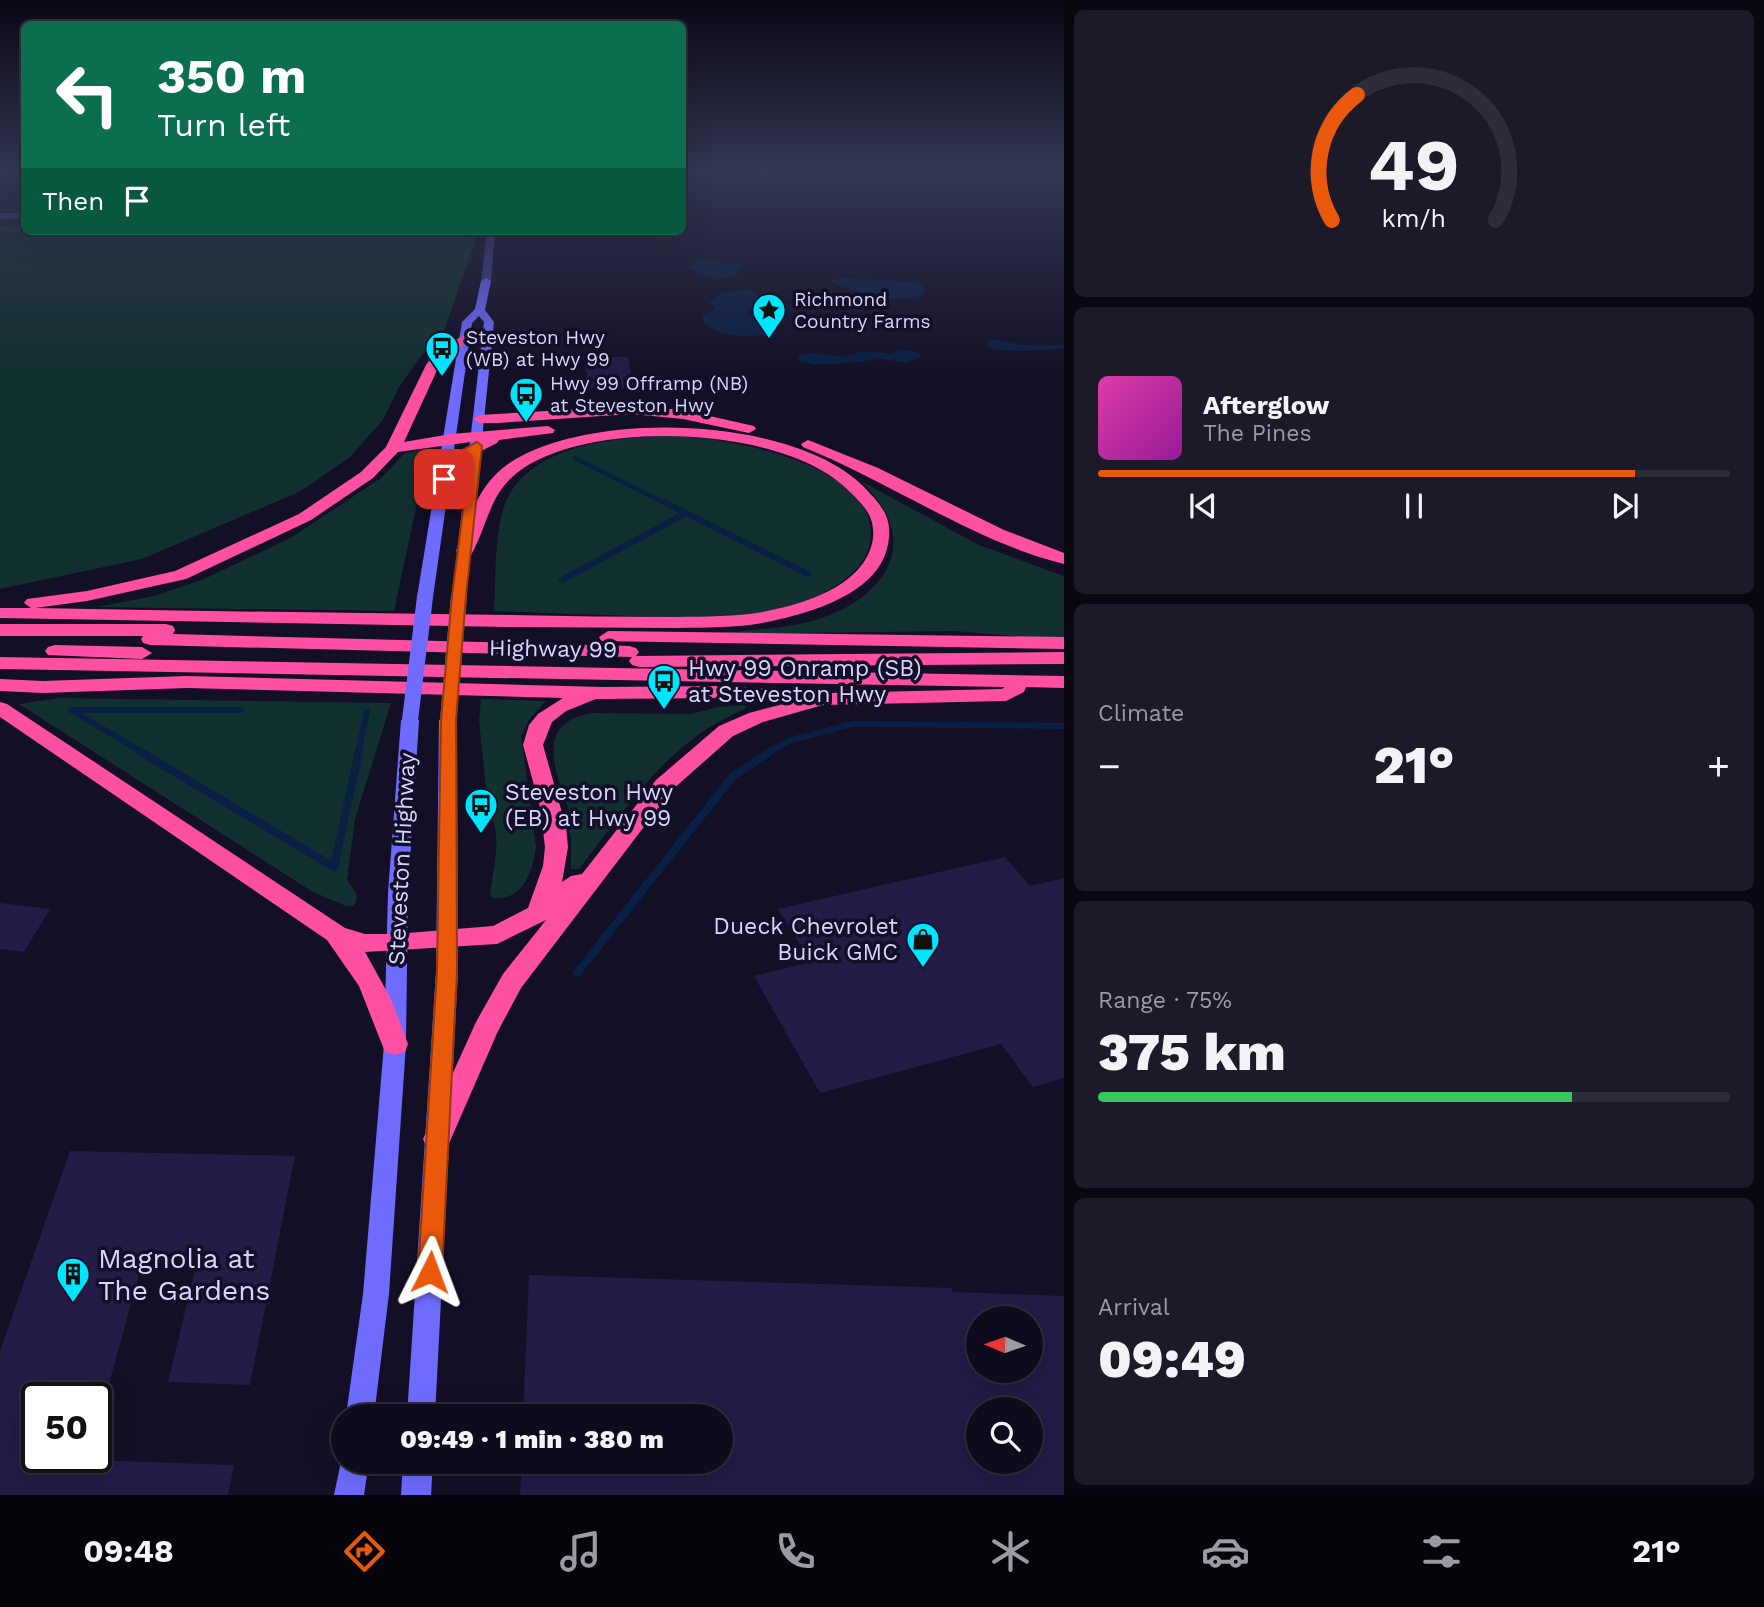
<!DOCTYPE html>
<html lang="en">
<head>
<meta charset="utf-8">
<style>
	body { margin:0; font-family:"Work Sans",sans-serif; background:#1c1929; color:#f1f3f6; height:100vh; display:flex; flex-direction:column; font-size:26px; white-space:nowrap }
	* { box-sizing:border-box; margin:0 }
	p { font-size:23px; color:#9b9ba3 }
	.icon { flex:none; width:38px; height:38px; fill:none; stroke:currentColor; stroke-width:2; stroke-linecap:round; stroke-linejoin:round }
	.map { position:relative; flex:1; overflow:hidden }
	.sheet { display:flex; flex-direction:column; gap:10px; padding:10px; background:#08060f; width:700px }
	.sheet>* { flex:none }
	.top-card { position:absolute; left:21px; top:21px; width:665px; height:214px; border-radius:10px; box-shadow:0 7px 28px #0002,0 0 0 2px #2e2b3b; background:#0b6e4f; color:#fff; overflow:hidden }
	.needle { width:46px; rotate:272deg }
	.fabs { position:absolute; left:966px; top:1306px; display:grid; gap:14px }
	.fabs a { display:grid; place-items:center; width:77px; height:77px; border-radius:50%; background:#0e0b1c; box-shadow:0 7px 28px #0002,0 0 0 2px #2e2b3b; font-size:35px }
	.speed { position:absolute; left:21px; top:1382px; display:flex; gap:14px; font-size:35px; font-weight:700; text-align:center }
	.speed>* { display:grid; place-content:center; width:91px; height:91px; border-radius:50%; background:#0e0b1c; box-shadow:0 7px 28px #0002,0 0 0 2px #2e2b3b; line-height:1 }
	.speed .limit { border:4px solid #111; border-radius:10px; background:#fff; color:#111 }
	.pin { position:absolute; display:grid; place-items:center; width:60px; height:60px; color:#fff; margin:-30px; border-radius:14px; box-shadow:0 4px 10px #0006 }
	.me { position:absolute; width:77px; margin:-38px; rotate:3deg; stroke-linejoin:round; filter:drop-shadow(0 0 5px #0008) }
	.turn { display:flex; align-items:center; gap:24px; height:147px; padding:0 21px; font-size:32px }
	.turn .icon { width:91px; height:91px; stroke-width:2.5 }
	.turn b { display:block; font-size:49px; line-height:60px }
	.then { display:flex; align-items:center; height:66px; padding:0 21px; background:#0003; gap:14px; font-size:26px }
	.big { font-size:52px; font-weight:800; line-height:1.1 }
	.sheet .card { flex:1; display:flex; flex-direction:column; justify-content:center; gap:10px; min-width:0; padding:0 24px; border-radius:10px; background:#1c1929 }
	.sheet .dial { align-items:center; gap:0 }
	.dial svg { height:182px; overflow:visible; fill:none; stroke:#2e2b3b; stroke-width:7; stroke-linecap:round; text-anchor:middle }
	.dial text { fill:#f1f3f6; stroke:none }
	.song { display:flex; align-items:center; gap:21px }
	.cover { width:84px; height:84px; border-radius:10px; background:linear-gradient(135deg,hsl(320 70% 55%),hsl(300 70% 35%)) }
	.played { height:7px; border-radius:4px; background:linear-gradient(90deg,#ea580c 85%,#2e2b3b 85%) }
	.keys { display:flex; justify-content:space-around; direction:ltr }
	.heat { display:flex; justify-content:space-between; align-items:center; font-size:38px; direction:ltr }
	.charge { height:10px; border-radius:5px; background:linear-gradient(90deg,#34c759 75%,#2e2b3b 0) }
	.trip { position:absolute; left:331px; top:1404px; width:402px; height:70px; border-radius:35px; background:#0e0b1c; box-shadow:0 7px 28px #0002,0 0 0 2px #2e2b3b; font-weight:800; line-height:70px; text-align:center }
	.tab-bar { display:flex; height:112px; justify-content:space-around; align-items:center; background:#06040b; color:#9b9ba3 }
	.tab-bar .icon { width:49px; height:49px }
	.tab-bar .on { color:#ea580c }
	.tab-bar b { font-size:32px; color:#f1f3f6 }
	main { display:flex; flex:1; min-height:0 }
	.map>svg:first-child { display:block }
	.green { fill:#12302f }
	.water { fill:#0a1f44 }
	.lines { fill:none; stroke-linecap:round; stroke-linejoin:round }
	.stream-far2 { stroke:#0a1f44; stroke-width:4.5 }
	.stream-far1 { stroke:#0a1f44; stroke-width:6 }
	.stream { stroke:#0a1f44; stroke-width:8 }
	.building { fill:#241b47; fill-rule:evenodd }
	.minor { fill:#3d3a85; fill-rule:evenodd }
	.tertiary { fill:#3d3a85; fill-rule:evenodd }
	.secondary { fill:#6f6bff; fill-rule:evenodd }
	.motorway { fill:#ff4fa3; fill-rule:evenodd }
	.secondary-bridge { stroke:#6f6bff; stroke-width:16 }
	.route { fill:#ea580c; stroke:#983908; stroke-width:2 }
	.labels { text-anchor:middle; dominant-baseline:central; stroke-width:7; stroke-linejoin:round; paint-order:stroke }
	.far-poi-label { font-size:19px; fill:#d9d4ff; stroke:#130f26; text-anchor:start }
	.street-label { font-size:23px; fill:#d9d4ff; stroke:#130f26 }
	.poi-label { font-size:23px; fill:#d9d4ff; stroke:#130f26; text-anchor:start }
	.near-poi-label { font-size:28px; fill:#d9d4ff; stroke:#130f26; text-anchor:start }
</style>
</head>
<body>
<main>
<div class="map">
<svg width="1064" height="1495" viewBox="0 0 1064 1495">
	<rect width="100%" height="100%" fill="#130f26"/>
	<g class="green">
		<path d="M0,225H24V231H479L441,339L425,350L399,387L383,420L349,458L299,492L142,559L0,589Z"/>
		<path d="M675,436C728,438 884,464 870,543C864,571 835,589 810,599C754,622 692,618 632,616C586,614 540,613 494,611C496,579 494,534 505,504C528,444 620,436 675,436Z"/>
		<path d="M420,450L421,485L394,611L96,607L154,596L204,579L292,537L381,478L405,453Z"/>
		<path d="M859,480L979,545L1064,576V637L1041,638L955,631L715,634C747,630 782,629 812,621C887,600 926,539 859,480Z"/>
		<path d="M59,698L391,703L355,819L347,880C353,889 362,896 353,906H346L313,892L19,704Z"/>
		<path d="M481,699L546,701L529,720L521,736L536,847C533,872 522,902 492,898L490,893C494,865 503,835 488,809L479,720Z"/>
		<path d="M745,705L746,708C730,716 713,724 698,735C649,771 616,821 579,869H571V839L568,824L573,823C561,781 527,723 593,713L691,714L718,707Z"/>
	</g>
	<g class="water">
		<path d="M701,259L744,265L737,270V276L716,280L687,268Z"/>
		<path d="M837,278L915,282L923,286L925,293C903,308 852,292 830,281Z"/>
		<path d="M750,289L759,295L758,307L748,311L746,315L766,324L772,332C750,339 724,338 705,324L702,315L713,311L715,308L709,303L721,293Z"/>
		<path d="M997,340L1022,345H1064V349L1006,351L987,347V341Z"/>
		<path d="M902,350L914,351L923,355L906,363L877,358L861,362L814,365L797,360L799,355L815,353L843,357L866,351L889,354Z"/>
	</g>
	<g class="lines">
		<path class="stream-far2" d="M575,458L669,505"/>
		<g class="stream-far1">
			<path d="M666,503L808,574"/>
			<path d="M562,580L686,513"/>
			<path d="M142,752L71,710H241"/>
			<path d="M358,752L367,712"/>
			<path d="M768,752L791,740L852,724L1064,726"/>
		</g>
		<g class="stream">
			<path d="M139,751L334,867L359,751"/>
			<path d="M577,973L733,776L771,751"/>
		</g>
	</g>
	<g class="building">
		<path d="M584,357H628L634,388H589Z"/>
		<path d="M1005,857L1030,886L1064,878V1078L1033,1087L1001,1044L820,1093L754,976L811,962L778,909Z"/>
		<path d="M0,903L50,909L24,952L0,949Z"/>
		<path d="M70,1151L295,1156L250,1385L168,1382L198,1258L144,1257L105,1398H37V1458L234,1465L228,1495H0V1351Z"/>
		<path d="M529,1275L952,1288V1292L1064,1296V1495H520L522,1461H721V1416H523ZM978,1318H1031V1370H978ZM978,1409H1031V1461H978Z"/>
	</g>
	<g class="lines">
		<path class="minor" d="M0,213H24V218L0,219Z"/>
		<path class="tertiary" d="M487,231H495L491,281L486,284L481,281Z"/>
		<g class="secondary">
			<path d="M486,278L491,281L485,310L494,322L466,596L459,600L452,596L484,322L479,316L472,323L433,597L425,602L417,597L462,322L475,309L481,281Z"/>
			<path d="M410,715L419,720L408,893L406,1044L389,1294L374,1416H346L363,1294L384,1044L388,893L401,720Z"/>
			<path d="M448,715L457,720L458,971L435,1416H407L436,971L439,720Z"/>
			<path d="M343,1452V1461H369L364,1495H334Z"/>
			<path d="M403,1461H433L431,1495H401Z"/>
		</g>
		<g class="motorway">
			<path d="M465,334L471,338L438,368L404,442L451,434L548,426L555,430L553,433L499,440L497,443L467,458L450,482L444,484L436,479L457,452L478,441L398,452L373,478L311,520L186,579L87,601L35,608C194,611 352,613 511,615C566,616 621,617 676,617C708,616 741,617 772,610C810,602 867,583 873,538C875,516 864,506 850,492C787,425 589,418 518,472C489,494 488,525 471,555L465,556L456,551C469,519 478,485 508,464C589,409 794,416 864,487C879,503 891,514 889,537C885,591 817,611 772,621C741,628 708,627 677,628C620,628 564,627 508,627C338,624 169,621 0,618V608H31L24,603L27,599L87,591L175,571L299,514L361,472L386,447L426,365L433,355Z"/>
			<path d="M632,406L683,410L754,426L756,429L749,433L683,419L632,414L497,423H480L473,419L480,415Z"/>
			<path d="M808,440L878,468L1004,530L1064,553V564C977,543 888,481 803,447L801,444Z"/>
			<path d="M0,624H166L173,626L175,630L173,634L629,646L636,648L639,652L636,656L1064,652V664L639,667L632,665L629,661L632,657L150,645L143,643L141,639L143,636H0Z"/>
			<path d="M608,631L1064,637V649L601,641L599,637Z"/>
			<path d="M55,645L142,647L152,653L142,659L48,655L45,651L48,647Z"/>
			<path d="M0,657L1064,676V688L1026,687L1024,692L1006,701L823,705L763,722L733,736L672,790L521,988L498,1031L447,1148L437,1151L427,1148L423,1139L476,1022L503,974L546,920L497,944L365,952L391,999L408,1044L405,1052L395,1055L385,1052L359,986L327,940L0,717V702L7,704L345,928L365,934H396L493,926L528,908L543,866L545,847L540,807L523,745L529,725L538,714L563,698L187,688L43,693L0,691V679L43,681L187,676L603,687L725,686L829,693L1002,689L1005,687L0,669ZM725,698L791,702L749,713L719,726L656,780L582,874L571,876L562,882L568,847L566,827L543,745L552,722L566,711L596,699Z"/>
		</g>
		<g class="secondary-bridge">
			<path d="M410,720L425,597"/>
			<path d="M448,720L459,596"/>
		</g>
	</g>
	<linearGradient id="sky" x2="0" y2="1"><stop stop-color="#0a0815"/><stop offset="0.45" stop-color="#333752"/><stop offset="1" stop-color="#333752" stop-opacity="0"/></linearGradient>
	<rect width="1064" height="378" fill="url(#sky)"/>
	<path class="route" d="M477,442L482,446L466,596L456,720L457,971L442,1272L438,1280L430,1284L421,1280L418,1272L437,971L441,720L452,596L470,456L448,481L438,479L458,453Z"/>
	<defs>
		<symbol id="sight-pin" viewBox="-11 -11 22 30"><path d="M0 17L-7.5 6A9.5 9.5 0 1 1 7.5 6Z" fill="#00e5ff" stroke="#130f26"/><path d="M0-6L1.8-2.2L6-1.7L2.9 1.2L3.7 5.4L0 3.3L-3.7 5.4L-2.9 1.2L-6-1.7L-1.8-2.2Z" fill="#111"/></symbol>
		<symbol id="bus-pin" viewBox="-11 -11 22 30"><path d="M0 17L-7.5 6A9.5 9.5 0 1 1 7.5 6Z" fill="#00e5ff" stroke="#130f26"/><path d="M-5-6H5V4H4V6H2V4H-2V6H-4V4H-5ZM-3.5-4V0h7V-4ZM-3.5 1.2v1.5H-2V1.2ZM2 1.2v1.5H3.5V1.2Z" fill="#111"/></symbol>
		<symbol id="shop-pin" viewBox="-11 -11 22 30"><path d="M0 17L-7.5 6A9.5 9.5 0 1 1 7.5 6Z" fill="#00e5ff" stroke="#130f26"/><path d="M-5-2.5h2.3a2.7 3.5 0 0 1 5.4 0H5L5.5 6h-11ZM-1.5-2.5h3a1.5 2.3 0 0 0-3 0Z" fill="#111"/></symbol>
		<symbol id="building-pin" viewBox="-11 -11 22 30"><path d="M0 17L-7.5 6A9.5 9.5 0 1 1 7.5 6Z" fill="#00e5ff" stroke="#130f26"/><path d="M-4-6H4V6H1V3H-1V6H-4ZM-2.5-4.3h1.7v1.8h-1.7ZM.8-4.3h1.7v1.8H.8ZM-2.5-1h1.7V.8h-1.7ZM.8-1h1.7V.8H.8Z" fill="#111"/></symbol>
	</defs>
	<g fill-rule="evenodd">
		<use href="#sight-pin" x="750" y="291" width="38" height="52"/>
		<use href="#bus-pin" x="423" y="329" width="38" height="52"/>
		<use href="#bus-pin" x="507" y="375" width="38" height="52"/>
		<use href="#bus-pin" x="645" y="662" width="38" height="52"/>
		<use href="#bus-pin" x="462" y="786" width="38" height="52"/>
		<use href="#shop-pin" x="904" y="920" width="38" height="52"/>
		<use href="#building-pin" x="54" y="1255" width="38" height="52"/>
	</g>
	<g class="labels">
		<g class="far-poi-label">
			<text x="794" y="299">Richmond<tspan x="794" dy="22">Country Farms</tspan></text>
			<text x="466" y="337">Steveston Hwy<tspan x="466" dy="22">(WB) at Hwy 99</tspan></text>
			<text x="550" y="383">Hwy 99 Offramp (NB)<tspan x="550" dy="22">at Steveston Hwy</tspan></text>
		</g>
		<g class="street-label">
			<text transform="translate(553 649) rotate(1)">Highway 99</text>
			<text transform="translate(402 859) rotate(-87)">Steveston Highway</text>
		</g>
		<g class="poi-label">
			<text x="688" y="668">Hwy 99 Onramp (SB)<tspan x="688" dy="26">at Steveston Hwy</tspan></text>
			<text x="505" y="792">Steveston Hwy<tspan x="505" dy="26">(EB) at Hwy 99</tspan></text>
			<text x="898" y="926" text-anchor="end">Dueck Chevrolet<tspan x="898" dy="26">Buick GMC</tspan></text>
		</g>
		<g class="near-poi-label">
			<text x="98" y="1258">Magnolia at<tspan x="98" dy="32">The Gardens</tspan></text>
		</g>
	</g>
</svg>
<div class="fabs">
<a><svg class="needle" viewBox="-14 -14 28 28"><path d="M0-13l5 13h-10z" fill="#e53935"/><path d="M0 13l5-13h-10z" fill="#9b9ba3"/></svg></a>
<a><svg class="icon" aria-label="search" viewBox="0 0 24 24"><circle cx="10" cy="10" r="6"/><path d="M15 15l6 6"/></svg></a>
</div>
<div class="speed"><div class="limit">50</div></div>
<div class="pin" style="left:444px;top:479px;background:#d93025"><svg class="icon" aria-label="arrive" viewBox="0 0 24 24"><path d="M6 21V4h12l-3 4 3 4H6"/></svg></div>
<svg class="me" style="left:430px;top:1272px" viewBox="-20 -20 40 40"><path d="M0-17L14 15 0 8-14 15z" fill="#ea580c" stroke="#fff" stroke-width="4"/></svg>
<div class="trip">09:49 · 1 min · 380 m</div>
<div class="top-card">
<div class="turn"><svg class="icon" aria-label="left" viewBox="0 0 24 24"><path d="M17 20v-9H6M10 6l-5 5 5 5"/></svg><div><b>350 m</b>Turn left</div></div>
<div class="then">Then<svg class="icon" aria-label="arrive" viewBox="0 0 24 24"><path d="M6 21V4h12l-3 4 3 4H6"/></svg></div>
</div>
</div>
<section class="sheet">
<div class="card dial"><svg viewBox="0 0 100 80">
<path d="M14 69A42 42 0 1 1 86 69"/>
<path d="M14 69A42 42 0 0 1 25 14" stroke="#ea580c"/>
<text x="50" y="56" font-size="32" font-weight="700">49</text>
<text x="50" y="72" font-size="11">km/h</text>
</svg></div>
<div class="card">
<div class="song"><i class="cover"></i><div><b>Afterglow</b><p>The Pines</p></div></div>
<div class="played"></div>
<div class="keys"><svg class="icon" aria-label="previous" viewBox="0 0 24 24"><path d="M18 5L8 12l10 7zM5 5v14"/></svg><svg class="icon" aria-label="pause" viewBox="0 0 24 24"><path d="M8 5v14M16 5v14"/></svg><svg class="icon" aria-label="next" viewBox="0 0 24 24"><path d="M6 5l10 7-10 7zM19 5v14"/></svg></div>
</div>
<div class="card"><p>Climate</p>
<div class="heat"><a>−</a><b class="big">21°</b><a>+</a></div>
</div>
<div class="card"><p>Range · 75%</p><b class="big">375 km</b><div class="charge"></div></div>
<div class="card"><p>Arrival</p><b class="big">09:49</b></div>
</section>
</main>
<nav class="tab-bar">
<b>09:48</b>
<svg class="icon on" aria-label="directions" viewBox="0 0 24 24"><path d="M12 3l9 9-9 9-9-9zM9 14v-3h6M13 9l2 2-2 2"/></svg>
<svg class="icon" aria-label="music" viewBox="0 0 24 24"><path d="M9 18V5l10-2v13"/><circle cx="6" cy="18" r="3"/><circle cx="16" cy="16" r="3"/></svg>
<svg class="icon" aria-label="phone" viewBox="0 0 24 24"><path d="M5 4h4l2 5-3 2q2 4 5 5l2-3 5 2v4C11 20 4 13 5 4z"/></svg>
<svg class="icon" aria-label="climate" viewBox="0 0 24 24"><path d="M12 3v18M4 7l16 10M4 17L20 7"/></svg>
<svg class="icon" aria-label="car" viewBox="0 0 24 24"><path d="M5 17H2v-5l4-1 3-4h7l3 4 3 1v5h-3M9 17h6M6 11h13"/><circle cx="7" cy="17" r="2"/><circle cx="17" cy="17" r="2"/></svg>
<svg class="icon" aria-label="filters" viewBox="0 0 24 24"><path d="M4 7h16M4 17h16"/><circle cx="9" cy="7" r="2"/><circle cx="15" cy="17" r="2"/></svg>
<b>21°</b>
</nav>
</body>
</html>
